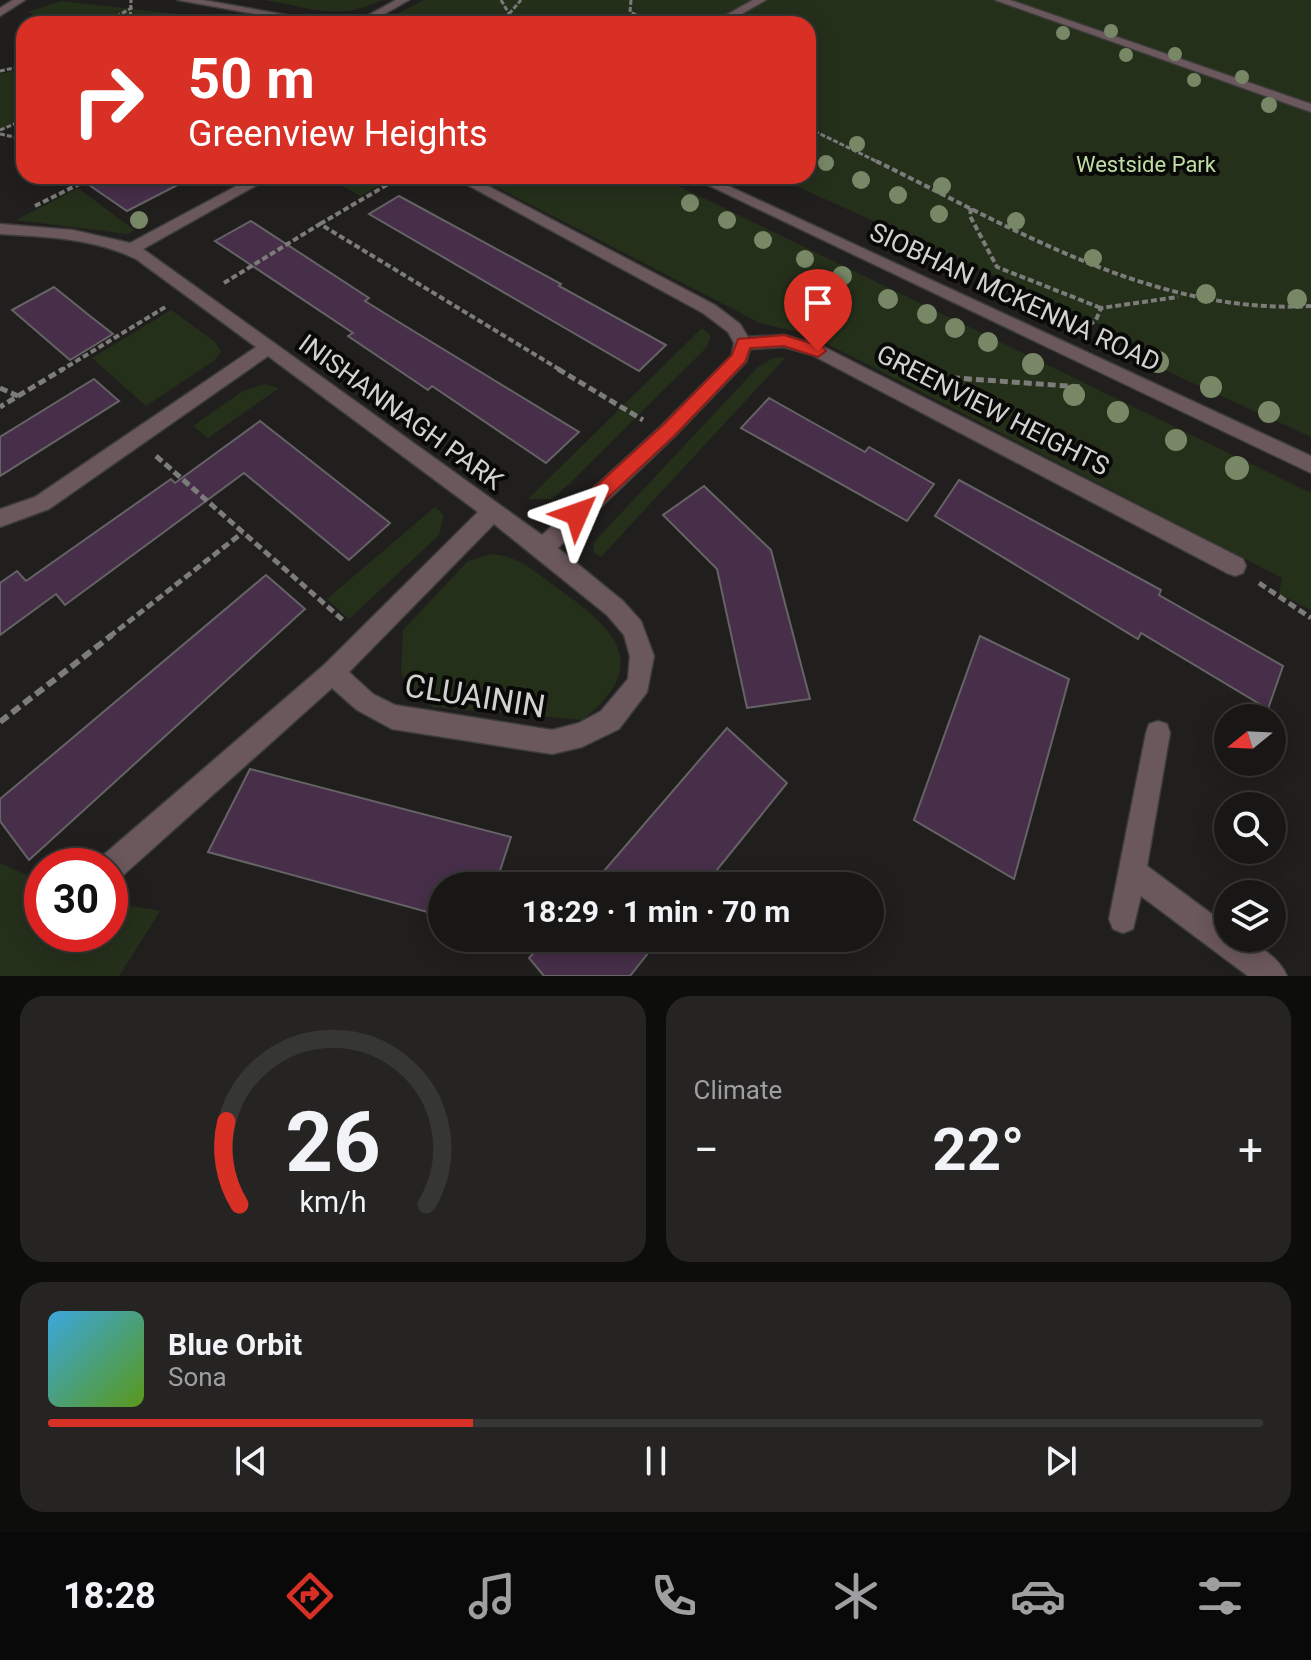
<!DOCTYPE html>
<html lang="en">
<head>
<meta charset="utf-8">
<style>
	body { margin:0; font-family:Roboto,sans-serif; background:#252423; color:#f1f3f6; height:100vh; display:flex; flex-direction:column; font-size:30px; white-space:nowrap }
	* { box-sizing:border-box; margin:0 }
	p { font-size:26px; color:#9f9fa1 }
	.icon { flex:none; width:44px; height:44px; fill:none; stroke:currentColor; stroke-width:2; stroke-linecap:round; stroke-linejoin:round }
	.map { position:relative; height:976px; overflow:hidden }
	.side { display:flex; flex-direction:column; gap:20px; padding:20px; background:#0d0d0c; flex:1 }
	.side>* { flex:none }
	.guide { position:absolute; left:16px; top:16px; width:800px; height:168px; border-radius:24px; box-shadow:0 4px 20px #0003,0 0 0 2px #363635; background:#d93025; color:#fff; overflow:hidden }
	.needle { width:52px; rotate:252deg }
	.fabs { position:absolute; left:1214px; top:704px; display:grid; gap:16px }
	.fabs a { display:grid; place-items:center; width:72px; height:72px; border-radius:50%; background:#181716; box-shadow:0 4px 20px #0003,0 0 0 2px #363635; font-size:40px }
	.speed { position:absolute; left:24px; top:848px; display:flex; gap:16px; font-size:40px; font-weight:700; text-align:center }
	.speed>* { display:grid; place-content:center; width:104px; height:104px; border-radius:50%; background:#181716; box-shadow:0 4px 20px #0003,0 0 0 2px #363635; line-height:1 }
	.speed .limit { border:12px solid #d22; background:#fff; color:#111 }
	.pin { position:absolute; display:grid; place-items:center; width:68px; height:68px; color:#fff; margin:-82px -34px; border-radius:50% 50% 50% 0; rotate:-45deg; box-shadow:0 0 8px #0007 }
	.pin .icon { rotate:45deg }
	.me { position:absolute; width:88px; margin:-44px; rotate:47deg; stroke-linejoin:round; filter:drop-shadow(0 0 6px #0008) }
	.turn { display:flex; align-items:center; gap:28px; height:168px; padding:0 40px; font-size:36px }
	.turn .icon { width:104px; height:104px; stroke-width:2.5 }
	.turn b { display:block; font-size:56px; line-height:68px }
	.big { font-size:60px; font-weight:700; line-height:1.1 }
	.side .tile { flex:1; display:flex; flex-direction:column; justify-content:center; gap:12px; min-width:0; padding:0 28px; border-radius:24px; background:#252423 }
	.side .dial { align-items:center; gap:0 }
	.dial svg { height:208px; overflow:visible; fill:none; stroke:#363635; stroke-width:7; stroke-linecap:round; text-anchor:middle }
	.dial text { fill:#f1f3f6; stroke:none }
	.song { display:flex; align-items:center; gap:24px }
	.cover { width:96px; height:96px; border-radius:12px; background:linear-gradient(135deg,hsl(200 70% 55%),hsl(90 70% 35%)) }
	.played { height:8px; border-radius:4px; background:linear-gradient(90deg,#d93025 35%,#363635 35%) }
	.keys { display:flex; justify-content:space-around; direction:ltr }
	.heat { display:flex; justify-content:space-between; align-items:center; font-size:44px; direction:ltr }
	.side .tiles { flex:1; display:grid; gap:20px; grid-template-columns:1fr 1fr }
	.tile:last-child { grid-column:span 2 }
	.trip { position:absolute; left:428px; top:872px; width:456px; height:80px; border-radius:40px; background:#181716; box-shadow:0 4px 20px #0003,0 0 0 2px #363635; font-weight:700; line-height:80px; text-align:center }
	.tab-bar { display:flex; height:128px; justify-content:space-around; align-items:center; background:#0a0909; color:#9f9fa1 }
	.tab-bar .icon { width:56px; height:56px }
	.tab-bar .active { color:#d93025 }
	.tab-bar b { font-size:36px; color:#f1f3f6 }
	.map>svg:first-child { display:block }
	.green { fill:#25301b }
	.building { fill:#472f49; stroke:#656365; stroke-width:2 }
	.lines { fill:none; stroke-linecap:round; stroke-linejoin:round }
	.minor-casing { stroke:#3c3c3a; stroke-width:3 }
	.path-far3 { stroke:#7c7c7a; stroke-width:3; stroke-dasharray:5 2; stroke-linecap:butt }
	.path-far2 { stroke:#7c7c7a; stroke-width:4; stroke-dasharray:6 3; stroke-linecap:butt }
	.path-far1 { stroke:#7c7c7a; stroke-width:5; stroke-dasharray:8 4; stroke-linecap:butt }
	.path { stroke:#7c7c7a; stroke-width:6; stroke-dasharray:10 5; stroke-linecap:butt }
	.minor { fill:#6b585d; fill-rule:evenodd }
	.tree { fill:#788867 }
	.route { fill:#d93025; stroke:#8d1f18; stroke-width:2 }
	.labels { text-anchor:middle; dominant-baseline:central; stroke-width:8; stroke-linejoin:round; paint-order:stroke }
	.far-park-label { font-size:22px; fill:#c0dea4; stroke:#090908 }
	.street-label { font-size:26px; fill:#d2d2d0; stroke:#090908 }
	.near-street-label { font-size:32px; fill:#d2d2d0; stroke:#090908 }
</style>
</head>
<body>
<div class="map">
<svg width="1311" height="976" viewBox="0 0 1311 976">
	<rect width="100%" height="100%" fill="#201f1d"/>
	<g class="green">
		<path d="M264,0H382C336,22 311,7 264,0Z"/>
		<path d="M424,0H1311V437L1103,342L1097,333L1101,325L1088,318L774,176H808V24H390L393,16Z"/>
		<path d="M61,1L267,24H51L28,12Z"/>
		<path d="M24,68V118L0,129V74Z"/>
		<path d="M325,176H396L361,196Z"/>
		<path d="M658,176L1311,493V610L1279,594L1282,578L810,335L760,323L477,177Z"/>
		<path d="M78,188L134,230L128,234L16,220Z"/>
		<path d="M171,310L214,341L221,351L215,360L146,406L92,358Z"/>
		<path d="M702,328L711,336L706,348L570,483L552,499H528Z"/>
		<path d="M786,357L601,557L593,552L594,542L758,367L773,358Z"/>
		<path d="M264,384L279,388L208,438L193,426L241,392Z"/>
		<path d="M435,507L444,515L439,535L349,619L327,599Z"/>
		<path d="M491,554C518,555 535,572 556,587C613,628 654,662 583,720L433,707L406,684L401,672L403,630L468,561Z"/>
		<path d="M0,863L42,882V934H110V902L160,911L119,976H0Z"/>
	</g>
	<g class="building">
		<path d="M76,176H195L127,211Z"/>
		<path d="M399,196L561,284L559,286L666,345L639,371L369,214Z"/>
		<path d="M251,221L369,298L365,301L402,324L579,432L546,463L432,386L428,390L348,336L353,333L215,241Z"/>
		<path d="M54,287L90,316L113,334L70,360L12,310Z"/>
		<path d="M94,379L119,401L0,476V437Z"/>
		<path d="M769,398L865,452L869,447L934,484L907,521L741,428Z"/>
		<path d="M260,421L390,523L349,560L244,473L65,605L56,594L0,635V583L17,571L26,581L171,479L175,483Z"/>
		<path d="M959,480L1161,590L1159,595L1283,666L1268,709L1141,633L1138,639L935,516Z"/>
		<path d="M704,486L771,550L810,699L747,708L717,569L663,515Z"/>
		<path d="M266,575L305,609L29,860L0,821V799Z"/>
		<path d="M980,636L1069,679L1014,879L914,820Z"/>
		<path d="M727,728L787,783L704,886H591Z"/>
		<path d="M250,769L511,837L495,886H442V916L208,852Z"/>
		<path d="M547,938H660L630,976H544L529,958Z"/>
	</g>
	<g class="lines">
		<defs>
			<g id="minor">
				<path d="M13,0H25L0,16V8Z"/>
				<path d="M178,0H203L336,24H309Z"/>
				<path d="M396,0H409L367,24H352Z"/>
				<path d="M753,0H766L724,24H710Z"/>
				<path d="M995,0H1010L1311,104V112Z"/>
				<path d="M255,176H273L143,249L542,535L661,426L732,355L734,343L728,332L703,313L451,176H469L715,305L740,324L748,337L784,335L824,347L1243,559L1246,566L1243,573L1235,576L1227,573L812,355L784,347L750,349L746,362L675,436L558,548L623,601L641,621L654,656L647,692L619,729L582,747L552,754L392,729L357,710L332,688L120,878L110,882V866H97L100,858L324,665L478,512L268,356L49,509L0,527V509L35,497L256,347L136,259C93,238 47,237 0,234V224L73,230L130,243ZM494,524L607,615L624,635L630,656L628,679L601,711L579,723L552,730L395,705L373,694L349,672Z"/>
				<path d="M689,176H707L1311,456V473Z"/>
				<path d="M1158,721L1167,724L1170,733L1147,866L1228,926V938C1250,938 1278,955 1287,976H1248L1141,896L1133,929L1123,933L1113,929L1109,919L1146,733L1149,724Z"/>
			</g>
		</defs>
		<use href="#minor" class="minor-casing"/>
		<g class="path-far3">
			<path d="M501,0L515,24"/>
			<path d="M631,0L630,12L655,24"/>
			<path d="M509,14L521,0"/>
			<path d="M511,18L528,24"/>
			<path d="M104,24L133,7"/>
			<path d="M130,24L131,0"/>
			<path d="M608,24L637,17"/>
			<path d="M0,71L24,66"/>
			<path d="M808,128L880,163"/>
			<path d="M0,130L24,120"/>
			<path d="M0,134L24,139"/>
		</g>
		<g class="path-far2">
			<path d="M876,161C1013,228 1154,315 1311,306"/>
			<path d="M35,206L95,176"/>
			<path d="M971,208L970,216L997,267L1101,308"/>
			<path d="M320,224L402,176"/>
			<path d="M224,283L320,224L562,371"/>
			<path d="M1089,325L1096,320L1101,308L1178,297"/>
			<path d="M60,371L167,306"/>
		</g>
		<g class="path-far1">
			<path d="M558,369L643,420"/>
			<path d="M928,376L1082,387"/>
			<path d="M0,388L18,396L0,407"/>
			<path d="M18,396L63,369"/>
			<path d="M156,456L344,621"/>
			<path d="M1259,583L1311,618"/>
			<path d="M109,637L242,533"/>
		</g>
		<path class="path" d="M0,722L112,635"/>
		<use href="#minor" class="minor"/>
	</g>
	<g class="tree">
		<circle cx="1111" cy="31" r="7"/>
		<circle cx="1063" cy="33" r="7"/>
		<circle cx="1175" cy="54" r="7"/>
		<circle cx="1126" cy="55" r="7"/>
		<circle cx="1242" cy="77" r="7"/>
		<circle cx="1194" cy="80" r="7"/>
		<circle cx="1269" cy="105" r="8"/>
		<circle cx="857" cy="144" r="8"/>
		<circle cx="826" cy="163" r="8"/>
		<circle cx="861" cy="180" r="9"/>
		<circle cx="942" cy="186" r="9"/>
		<circle cx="898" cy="195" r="9"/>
		<circle cx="690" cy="203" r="9"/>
		<circle cx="939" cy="214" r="9"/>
		<circle cx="139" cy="220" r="9"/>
		<circle cx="727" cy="220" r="9"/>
		<circle cx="1016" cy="221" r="9"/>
		<circle cx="763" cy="240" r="9"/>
		<circle cx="1093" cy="258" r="9"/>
		<circle cx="805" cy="259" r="9"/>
		<circle cx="842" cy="276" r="10"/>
		<circle cx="1206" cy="294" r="10"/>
		<circle cx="888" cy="299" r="10"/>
		<circle cx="1297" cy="299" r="10"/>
		<circle cx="927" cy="314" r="10"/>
		<circle cx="955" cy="328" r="10"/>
		<circle cx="988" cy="342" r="10"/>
		<circle cx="1158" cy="362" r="11"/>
		<circle cx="1033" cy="364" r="11"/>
		<circle cx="1211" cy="387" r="11"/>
		<circle cx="1074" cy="395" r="11"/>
		<circle cx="1118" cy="412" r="11"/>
		<circle cx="1269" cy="412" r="11"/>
		<circle cx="1176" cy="440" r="11"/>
		<circle cx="1237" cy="468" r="12"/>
	</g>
	<path class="route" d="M784,335L823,347L826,351L818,357L784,346L750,348L745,362L674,436L584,520H571V509L662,426L732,355L738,339Z"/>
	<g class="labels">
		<g class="far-park-label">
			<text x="1146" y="164">Westside Park</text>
		</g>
		<g class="street-label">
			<text transform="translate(1015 297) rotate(25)">SIOBHAN MCKENNA ROAD</text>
			<text transform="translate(993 410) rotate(27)">GREENVIEW HEIGHTS</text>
			<text transform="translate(401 412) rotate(36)">INISHANNAGH PARK</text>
		</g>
		<g class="near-street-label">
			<text transform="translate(475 696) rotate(9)">CLUAININ</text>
		</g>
	</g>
</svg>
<div class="fabs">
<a><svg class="needle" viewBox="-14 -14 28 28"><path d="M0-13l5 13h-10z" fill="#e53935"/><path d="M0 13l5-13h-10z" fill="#9f9fa1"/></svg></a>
<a><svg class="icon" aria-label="search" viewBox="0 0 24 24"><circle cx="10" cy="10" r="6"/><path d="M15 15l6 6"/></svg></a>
<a><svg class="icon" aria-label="layers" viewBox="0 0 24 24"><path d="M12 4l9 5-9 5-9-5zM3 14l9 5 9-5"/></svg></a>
</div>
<div class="speed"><div class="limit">30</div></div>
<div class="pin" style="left:818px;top:351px;background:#d93025"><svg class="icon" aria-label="arrive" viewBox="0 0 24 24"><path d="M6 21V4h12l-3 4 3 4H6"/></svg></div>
<svg class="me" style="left:577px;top:514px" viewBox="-20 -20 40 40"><path d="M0-17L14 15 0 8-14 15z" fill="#d93025" stroke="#fff" stroke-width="4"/></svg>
<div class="trip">18:29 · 1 min · 70 m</div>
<div class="guide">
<div class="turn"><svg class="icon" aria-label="right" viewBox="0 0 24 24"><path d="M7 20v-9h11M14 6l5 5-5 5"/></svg><div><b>50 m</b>Greenview Heights</div></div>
</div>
</div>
<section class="side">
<div class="tiles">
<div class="tile dial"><svg viewBox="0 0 100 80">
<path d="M14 69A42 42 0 1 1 86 69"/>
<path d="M14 69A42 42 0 0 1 9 37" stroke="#d93025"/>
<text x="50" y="56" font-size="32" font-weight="700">26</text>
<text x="50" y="72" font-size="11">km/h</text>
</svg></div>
<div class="tile"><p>Climate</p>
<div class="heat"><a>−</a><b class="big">22°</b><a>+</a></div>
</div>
<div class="tile">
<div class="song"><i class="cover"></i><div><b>Blue Orbit</b><p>Sona</p></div></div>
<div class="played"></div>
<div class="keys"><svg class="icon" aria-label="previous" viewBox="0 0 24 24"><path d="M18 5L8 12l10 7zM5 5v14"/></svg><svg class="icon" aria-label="pause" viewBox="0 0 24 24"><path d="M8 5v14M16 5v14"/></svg><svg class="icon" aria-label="next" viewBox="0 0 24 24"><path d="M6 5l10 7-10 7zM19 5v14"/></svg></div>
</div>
</div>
</section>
<nav class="tab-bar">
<b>18:28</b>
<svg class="icon active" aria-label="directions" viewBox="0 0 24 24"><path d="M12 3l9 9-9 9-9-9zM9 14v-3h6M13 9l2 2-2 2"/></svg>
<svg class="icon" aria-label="music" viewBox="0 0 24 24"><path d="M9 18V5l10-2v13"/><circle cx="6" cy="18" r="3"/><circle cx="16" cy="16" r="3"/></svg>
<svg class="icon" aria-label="phone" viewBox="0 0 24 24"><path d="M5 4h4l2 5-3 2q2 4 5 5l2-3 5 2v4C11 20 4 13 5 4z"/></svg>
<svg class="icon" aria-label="climate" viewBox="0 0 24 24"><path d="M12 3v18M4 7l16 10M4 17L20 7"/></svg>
<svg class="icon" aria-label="car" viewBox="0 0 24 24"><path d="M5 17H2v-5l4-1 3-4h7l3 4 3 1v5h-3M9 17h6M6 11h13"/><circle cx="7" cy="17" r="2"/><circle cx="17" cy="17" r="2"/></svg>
<svg class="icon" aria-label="filters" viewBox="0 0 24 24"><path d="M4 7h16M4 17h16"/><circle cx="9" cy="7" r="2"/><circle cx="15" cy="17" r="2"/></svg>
</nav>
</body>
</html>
